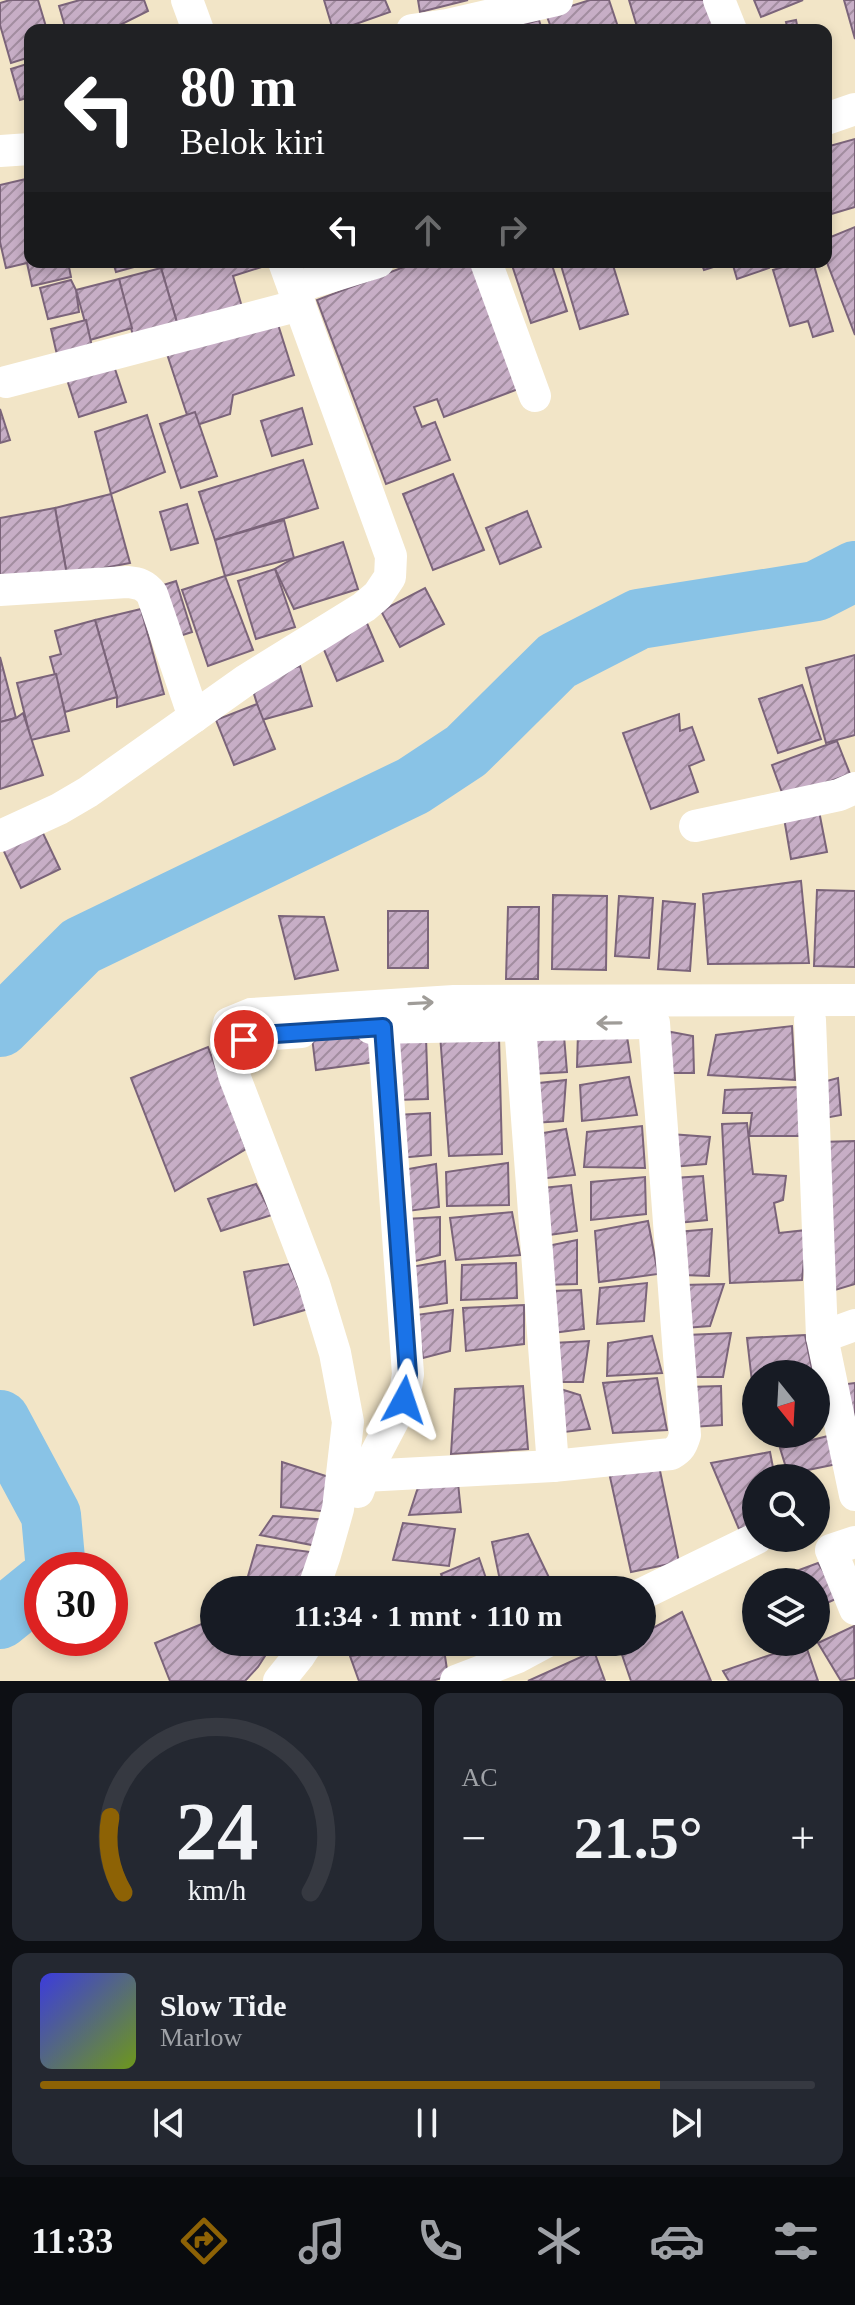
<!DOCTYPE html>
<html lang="id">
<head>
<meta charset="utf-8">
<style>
	body { margin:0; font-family:"Times New Roman",serif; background:#242831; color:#f1f3f6; height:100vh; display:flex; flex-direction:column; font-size:30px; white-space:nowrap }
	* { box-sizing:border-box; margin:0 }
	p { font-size:26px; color:#9ea1a6 }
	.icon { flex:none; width:44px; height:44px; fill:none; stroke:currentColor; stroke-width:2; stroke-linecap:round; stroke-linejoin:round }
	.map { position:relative; height:1681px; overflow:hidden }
	.drawer { display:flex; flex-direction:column; gap:12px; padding:12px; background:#0d0f14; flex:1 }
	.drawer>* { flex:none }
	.hud { position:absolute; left:24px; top:24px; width:808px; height:244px; border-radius:16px; box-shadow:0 4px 12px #0003; background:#202124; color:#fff; overflow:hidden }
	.needle { width:52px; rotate:162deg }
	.buttons { position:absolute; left:742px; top:1360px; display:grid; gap:16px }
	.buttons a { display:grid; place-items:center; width:88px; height:88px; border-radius:50%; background:#171b24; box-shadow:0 4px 12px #0003; font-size:40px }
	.speed { position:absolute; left:24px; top:1552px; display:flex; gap:16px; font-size:40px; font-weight:700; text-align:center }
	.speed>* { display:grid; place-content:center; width:104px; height:104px; border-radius:50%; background:#171b24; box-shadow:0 4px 12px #0003; line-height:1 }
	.speed .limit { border:12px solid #d22; background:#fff; color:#111 }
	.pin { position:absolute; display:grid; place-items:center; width:68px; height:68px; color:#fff; margin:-34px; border:4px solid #fff; border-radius:50%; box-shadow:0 2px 8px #0007 }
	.me { position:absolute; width:88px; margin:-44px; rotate:5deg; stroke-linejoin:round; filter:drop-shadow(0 0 6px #0008) }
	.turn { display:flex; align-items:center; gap:28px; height:168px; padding:0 24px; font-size:36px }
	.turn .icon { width:104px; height:104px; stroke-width:2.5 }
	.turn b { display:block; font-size:56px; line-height:68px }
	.lanes { display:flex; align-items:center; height:76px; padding:0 24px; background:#0003; justify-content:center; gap:40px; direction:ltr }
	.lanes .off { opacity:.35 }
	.big { font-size:60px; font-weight:700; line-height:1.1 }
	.drawer .widget { flex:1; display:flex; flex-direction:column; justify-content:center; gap:12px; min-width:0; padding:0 28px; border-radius:16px; background:#242831 }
	.drawer .dial { align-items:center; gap:0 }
	.dial svg { height:208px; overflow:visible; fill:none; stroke:#363941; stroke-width:7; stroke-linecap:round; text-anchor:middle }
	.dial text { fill:#f1f3f6; stroke:none }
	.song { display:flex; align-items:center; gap:24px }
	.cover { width:96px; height:96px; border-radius:12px; background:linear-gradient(135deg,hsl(240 70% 55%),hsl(80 70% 35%)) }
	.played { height:8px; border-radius:4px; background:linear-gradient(90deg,#8d6205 80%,#363941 80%) }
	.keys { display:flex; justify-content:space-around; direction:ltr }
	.heat { display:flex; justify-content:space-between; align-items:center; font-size:44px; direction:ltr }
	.drawer .tiles { flex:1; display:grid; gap:12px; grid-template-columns:1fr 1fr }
	.widget:last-child { grid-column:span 2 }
	.trip { position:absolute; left:200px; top:1576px; width:456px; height:80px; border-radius:40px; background:#171b24; box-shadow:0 4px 12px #0003; font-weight:700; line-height:80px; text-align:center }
	.menu { display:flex; height:128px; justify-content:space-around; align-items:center; background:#090b0e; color:#9ea1a6 }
	.menu .icon { width:56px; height:56px }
	.menu .current { color:#8d6205 }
	.menu b { font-size:36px; color:#f1f3f6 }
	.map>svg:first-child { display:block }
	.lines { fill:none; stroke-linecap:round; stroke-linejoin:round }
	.river { stroke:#89c3e6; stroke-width:60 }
	.building { fill:url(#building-hatch); stroke:#7b647a; stroke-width:2 }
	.minor { stroke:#fff; stroke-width:32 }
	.oneway { stroke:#9f9c98 }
	.route-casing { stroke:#114b97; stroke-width:20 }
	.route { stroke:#1a73e8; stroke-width:14 }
</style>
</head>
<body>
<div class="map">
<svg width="855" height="1681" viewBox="0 0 855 1681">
	<defs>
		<pattern id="building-hatch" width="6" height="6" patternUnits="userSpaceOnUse" patternTransform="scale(2)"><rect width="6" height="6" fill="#c7aec6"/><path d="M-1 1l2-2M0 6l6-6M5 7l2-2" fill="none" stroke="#a28da0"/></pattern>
	</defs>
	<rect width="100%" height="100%" fill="#f2e5c7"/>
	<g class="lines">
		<g class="river">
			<path d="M0,1027L81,946L413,786L466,751L557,661L639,619L816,591L855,571"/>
			<path d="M0,1420L51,1515L56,1570"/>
			<path d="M0,1619L42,1585"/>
		</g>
	</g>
	<g class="building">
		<path d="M10,0H38L47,30H30V57L11,63L0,25V3Z"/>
		<path d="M80,0H144L148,11L110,30H66L59,6Z"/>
		<path d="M324,0H385L390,12L339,30H333Z"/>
		<path d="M418,0H468L420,12Z"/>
		<path d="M590,0H609L619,30H552L546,14Z"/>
		<path d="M629,0H706L713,25L697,30H638Z"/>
		<path d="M754,0H803L761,17Z"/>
		<path d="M844,0H855V39Z"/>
		<path d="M539,20L542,30H512L511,28Z"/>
		<path d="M796,20L798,30H788L786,22Z"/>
		<path d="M776,25L778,30H747Z"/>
		<path d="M30,63V97L20,100L11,69Z"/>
		<path d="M855,139V207L828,215L826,208V147Z"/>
		<path d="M30,178V262H68L71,277L32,286L27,263L6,268L0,242V185Z"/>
		<path d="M855,227V335L826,260V239Z"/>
		<path d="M113,262H152L116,272Z"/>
		<path d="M180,262H274V263L233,276L242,307L178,326L161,268Z"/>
		<path d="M417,262H473L521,388L444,417L437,399L414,407L422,427L435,422L450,460L386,484L317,300Z"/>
		<path d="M511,262H551L567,311L531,323Z"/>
		<path d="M560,262H612L628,314L580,329Z"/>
		<path d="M701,262H729L704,270Z"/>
		<path d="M732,262H767L769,268L737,279Z"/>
		<path d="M799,262H813L833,331L813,337L808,321L790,326L773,270Z"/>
		<path d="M161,268L178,326L134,340L119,279Z"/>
		<path d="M119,279L132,328L90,340L76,290Z"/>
		<path d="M71,280L76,290L79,312L48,319L40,288Z"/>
		<path d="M276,318L294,375L233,395L230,414L191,427L167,354Z"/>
		<path d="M86,320L93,351L58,359L51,329Z"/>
		<path d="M114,366L126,402L79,417L63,367Z"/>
		<path d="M302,408L312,444L272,456L261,421Z"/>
		<path d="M0,409L10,440L0,443Z"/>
		<path d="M195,412L217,476L181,488L160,424Z"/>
		<path d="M147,415L165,472L111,494L95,432Z"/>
		<path d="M303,460L318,508L215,540L199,492Z"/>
		<path d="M453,474L484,550L433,570L403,494Z"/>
		<path d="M111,494L130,563L67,575L55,508Z"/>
		<path d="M187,504L198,543L171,550L160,512Z"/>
		<path d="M55,508L67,575L0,578V518Z"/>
		<path d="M527,511L541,547L500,564L486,528Z"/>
		<path d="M284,520L294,558L225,576L215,540Z"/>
		<path d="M343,542L358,589L294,609L275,569L294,558Z"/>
		<path d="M275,569L295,627L256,639L238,581Z"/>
		<path d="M225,576L253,650L208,666L182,590Z"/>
		<path d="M176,581L192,632L170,639L154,588Z"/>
		<path d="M425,588L444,624L400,647L381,611Z"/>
		<path d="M141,609L164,694L117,707V697L95,620Z"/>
		<path d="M95,620L117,697L65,712L50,657L61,654L55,631Z"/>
		<path d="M366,621L383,661L337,681L320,640Z"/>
		<path d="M855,655V735L826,743L806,668Z"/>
		<path d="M0,657L16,718L0,722Z"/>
		<path d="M300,666L312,706L262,720L250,681Z"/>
		<path d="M56,674L69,731L31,740L17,683Z"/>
		<path d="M802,685L821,739L778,753L759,699Z"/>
		<path d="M257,704L275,749L234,765L216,720Z"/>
		<path d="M23,713L43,775L0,789V722L16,718Z"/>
		<path d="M679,714L680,731L692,727L704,760L689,766L698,792L651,809L623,733Z"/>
		<path d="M837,741L850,774L784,798L772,765Z"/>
		<path d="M819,811L827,852L791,859L784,818Z"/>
		<path d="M40,827L60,869L21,888L1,845Z"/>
		<path d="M801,881L809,963L708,964L703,894Z"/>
		<path d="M817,890L855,891V967L814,966Z"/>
		<path d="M553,895L607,896L606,970L552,969Z"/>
		<path d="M619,896L653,898L649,958L615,956Z"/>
		<path d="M663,901L695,904L690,971L658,969Z"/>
		<path d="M508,907H539L538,979H506Z"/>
		<rect x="388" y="911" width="40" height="57"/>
		<path d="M279,916L324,917L338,970L295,979Z"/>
		<path d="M792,1026L795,1080L708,1075L716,1035Z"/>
		<path d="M532,1028L564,1036L567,1072L531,1074Z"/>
		<path d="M626,1030L631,1062L577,1067L578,1032Z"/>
		<path d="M666,1031L693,1036L694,1073H663Z"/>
		<path d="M440,1034L499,1037L502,1154L449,1156Z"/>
		<path d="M392,1036L426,1037L428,1099L396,1100Z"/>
		<path d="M312,1037L371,1039L376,1062L316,1070Z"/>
		<path d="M208,1047L246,1149L175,1191L131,1078Z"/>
		<path d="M629,1077L637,1115L582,1121L580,1085Z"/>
		<path d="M838,1078L841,1115L819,1119V1083Z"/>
		<path d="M566,1080L563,1121L533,1123L531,1084Z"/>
		<path d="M798,1087L802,1136H749L752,1113H723L725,1090Z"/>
		<path d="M430,1113L431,1155L399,1158L397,1115Z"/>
		<path d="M747,1123L753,1174L786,1176L783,1200L774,1203L779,1233L807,1230L802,1280L730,1283L722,1124Z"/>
		<path d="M642,1126L645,1168L584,1167L587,1132Z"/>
		<path d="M566,1129L575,1175L539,1179L532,1135Z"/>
		<path d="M670,1134L710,1137L706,1164L672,1167Z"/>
		<path d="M855,1141V1284L835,1290L820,1142Z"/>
		<path d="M508,1163L509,1205L447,1206L446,1172Z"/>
		<path d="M436,1164L439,1207L408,1211L403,1170Z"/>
		<path d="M703,1176L707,1220L678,1223L674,1178Z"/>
		<path d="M645,1177L646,1214L591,1220V1182Z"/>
		<path d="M256,1184L272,1215L221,1231L208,1199Z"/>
		<path d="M571,1185L577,1231L542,1236L543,1188Z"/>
		<path d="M512,1212L520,1255L456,1260L450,1218Z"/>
		<path d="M440,1217V1255L411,1262L406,1219Z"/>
		<path d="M648,1221L658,1274L599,1282L595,1231Z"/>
		<path d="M712,1229L709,1276L683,1275L676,1232Z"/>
		<path d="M577,1240V1284L543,1285L547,1246Z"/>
		<path d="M445,1261L447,1303L415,1308L411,1267Z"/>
		<path d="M516,1263L517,1298L461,1300L462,1265Z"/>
		<path d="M289,1264L308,1309L254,1325L244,1272Z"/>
		<path d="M647,1283L644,1321L597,1324L600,1288Z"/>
		<path d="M724,1284L710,1326L685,1328L682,1285Z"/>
		<path d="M581,1290L584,1329L552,1333L551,1291Z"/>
		<path d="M524,1305V1344L466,1351L463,1308Z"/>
		<path d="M453,1310L450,1351L423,1358L416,1315Z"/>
		<path d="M731,1333L723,1377H691L687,1335Z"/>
		<path d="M805,1335L813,1374H756V1417L747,1338Z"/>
		<path d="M652,1336L662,1373L607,1376L608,1343Z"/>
		<path d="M589,1341L583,1382H555L553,1343Z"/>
		<path d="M657,1378L667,1430L613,1433L603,1383Z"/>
		<path d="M855,1383V1427L839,1385Z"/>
		<path d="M523,1386L528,1449L451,1454L455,1389Z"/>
		<path d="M721,1386L722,1425L691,1427L688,1387Z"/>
		<path d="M554,1387L580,1395L590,1429L556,1433Z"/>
		<path d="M816,1394L821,1421H816Z"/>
		<path d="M832,1435L842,1463L788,1474L780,1448Z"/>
		<path d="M770,1452L775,1478H756V1524L739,1529L711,1463Z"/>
		<path d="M282,1462L329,1477L330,1512L281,1507Z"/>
		<path d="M659,1466L679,1562L631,1572L608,1468Z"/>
		<path d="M422,1475L458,1483L461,1512L409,1515Z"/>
		<path d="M273,1516L329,1520L317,1546L260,1535Z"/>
		<path d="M403,1523L455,1529L449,1566L393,1560Z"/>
		<path d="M528,1534L555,1590H502L492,1542Z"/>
		<path d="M257,1545L318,1553L302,1590H244Z"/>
		<path d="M479,1558L490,1590H447L441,1574Z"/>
		<path d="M818,1563L840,1597L816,1608V1582H767Z"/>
		<path d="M682,1612L711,1681H631L619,1646L626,1642H642V1634Z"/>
		<path d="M214,1619V1642H274L258,1667L245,1681H170L155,1643Z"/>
		<path d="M854,1626L855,1678L841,1681L818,1643Z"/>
		<path d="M443,1643L448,1676L432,1681H359L350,1656Z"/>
		<path d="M805,1643L818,1681H729L723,1671Z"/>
		<path d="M594,1651L605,1681H528Z"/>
	</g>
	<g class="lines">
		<g class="minor">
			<path d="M187,0L198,30"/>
			<path d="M719,0L731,30"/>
			<path d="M412,30L447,25L557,0"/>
			<path d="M826,119L855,109"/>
			<path d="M0,151L30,149"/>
			<path d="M486,262L535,396"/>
			<path d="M294,288L378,262"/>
			<path d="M6,382L300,305"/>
			<path d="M0,590L127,582C139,583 145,585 152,594L194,717"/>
			<path d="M695,826L839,795L855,788"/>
			<path d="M0,836L59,809L88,792L246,680L364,607L378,595L390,577L391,556L284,262"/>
			<path d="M810,1020L822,1337L855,1495"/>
			<path d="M520,1025L553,1466"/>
			<path d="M371,1028L645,1023"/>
			<path d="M226,1046L260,1035L301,1032"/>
			<path d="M822,1337L855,1325"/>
			<path d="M364,1476L553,1466L671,1454C680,1449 682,1445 685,1435L654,1023"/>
			<path d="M358,1492L364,1476L404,1400L408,1374L383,1027"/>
			<path d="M855,1542L831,1550L855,1609"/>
			<path d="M313,1590L325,1555L338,1509L348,1422L335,1353L314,1284L235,1078C229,1059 223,1042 229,1023L251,1014L454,1001L855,1000"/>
			<path d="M642,1594L757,1538"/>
			<path d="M279,1681L299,1656L308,1642"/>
			<path d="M456,1681L518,1657L546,1642"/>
		</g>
	</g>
	<defs><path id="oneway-shaft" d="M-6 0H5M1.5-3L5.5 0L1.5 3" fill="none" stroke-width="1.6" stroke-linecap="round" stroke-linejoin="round" transform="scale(2)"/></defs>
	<g class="oneway">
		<use href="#oneway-shaft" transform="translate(421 1003) rotate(-3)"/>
		<use href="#oneway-shaft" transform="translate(609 1023) rotate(179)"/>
	</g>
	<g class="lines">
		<defs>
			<path id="route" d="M244,1040L260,1035L383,1027L408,1374L404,1400"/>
		</defs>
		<use href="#route" class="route-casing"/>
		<use href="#route" class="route"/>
	</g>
</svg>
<div class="buttons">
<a><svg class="needle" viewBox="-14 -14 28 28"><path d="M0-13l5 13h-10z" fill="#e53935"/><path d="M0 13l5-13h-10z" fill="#9ea1a6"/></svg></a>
<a><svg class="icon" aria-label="search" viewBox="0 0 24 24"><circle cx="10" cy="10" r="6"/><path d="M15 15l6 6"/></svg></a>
<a><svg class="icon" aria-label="layers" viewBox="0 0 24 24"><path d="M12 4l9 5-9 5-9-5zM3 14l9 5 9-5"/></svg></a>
</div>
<div class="speed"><div class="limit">30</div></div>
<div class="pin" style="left:244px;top:1040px;background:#d93025"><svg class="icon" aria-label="arrive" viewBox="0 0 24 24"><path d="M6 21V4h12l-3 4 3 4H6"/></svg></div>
<svg class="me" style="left:404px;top:1400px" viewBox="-20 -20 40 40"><path d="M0-17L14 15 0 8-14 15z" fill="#1a73e8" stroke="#fff" stroke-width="4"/></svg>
<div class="trip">11:34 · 1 mnt · 110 m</div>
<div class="hud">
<div class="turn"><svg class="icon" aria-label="left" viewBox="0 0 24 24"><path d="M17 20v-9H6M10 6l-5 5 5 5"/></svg><div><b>80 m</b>Belok kiri</div></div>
<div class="lanes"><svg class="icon" aria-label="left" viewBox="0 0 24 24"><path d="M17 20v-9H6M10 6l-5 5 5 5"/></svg><svg class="icon off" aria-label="ahead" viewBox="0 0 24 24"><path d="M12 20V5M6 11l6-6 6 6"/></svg><svg class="icon off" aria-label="right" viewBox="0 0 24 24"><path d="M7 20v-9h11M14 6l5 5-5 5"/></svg></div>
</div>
</div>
<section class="drawer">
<div class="tiles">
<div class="widget dial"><svg viewBox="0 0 100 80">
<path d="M14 69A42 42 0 1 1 86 69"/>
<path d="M14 69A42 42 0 0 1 9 40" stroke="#8d6205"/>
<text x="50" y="56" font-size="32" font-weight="700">24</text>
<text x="50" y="72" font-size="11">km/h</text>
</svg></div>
<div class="widget"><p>AC</p>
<div class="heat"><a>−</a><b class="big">21.5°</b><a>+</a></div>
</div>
<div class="widget">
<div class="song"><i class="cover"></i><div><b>Slow Tide</b><p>Marlow</p></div></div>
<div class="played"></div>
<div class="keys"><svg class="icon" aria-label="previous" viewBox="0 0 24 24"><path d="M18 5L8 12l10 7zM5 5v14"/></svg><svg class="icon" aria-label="pause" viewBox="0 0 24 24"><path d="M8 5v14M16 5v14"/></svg><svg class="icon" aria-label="next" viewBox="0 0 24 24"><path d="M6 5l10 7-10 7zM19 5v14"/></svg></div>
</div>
</div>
</section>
<nav class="menu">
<b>11:33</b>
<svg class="icon current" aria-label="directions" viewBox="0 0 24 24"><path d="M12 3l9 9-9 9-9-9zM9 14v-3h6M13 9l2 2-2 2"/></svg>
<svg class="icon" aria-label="music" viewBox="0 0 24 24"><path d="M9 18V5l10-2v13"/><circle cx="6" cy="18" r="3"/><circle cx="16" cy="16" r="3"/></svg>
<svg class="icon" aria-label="phone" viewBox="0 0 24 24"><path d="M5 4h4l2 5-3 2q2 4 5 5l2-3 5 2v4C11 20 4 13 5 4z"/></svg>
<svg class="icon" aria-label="climate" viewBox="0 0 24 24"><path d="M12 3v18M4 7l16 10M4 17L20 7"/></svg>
<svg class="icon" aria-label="car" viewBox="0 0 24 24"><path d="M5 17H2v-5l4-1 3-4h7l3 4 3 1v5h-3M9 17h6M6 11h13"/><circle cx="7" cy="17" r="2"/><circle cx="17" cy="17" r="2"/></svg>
<svg class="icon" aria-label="filters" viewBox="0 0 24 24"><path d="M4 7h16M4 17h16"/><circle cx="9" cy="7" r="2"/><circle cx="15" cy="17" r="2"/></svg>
</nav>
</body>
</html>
